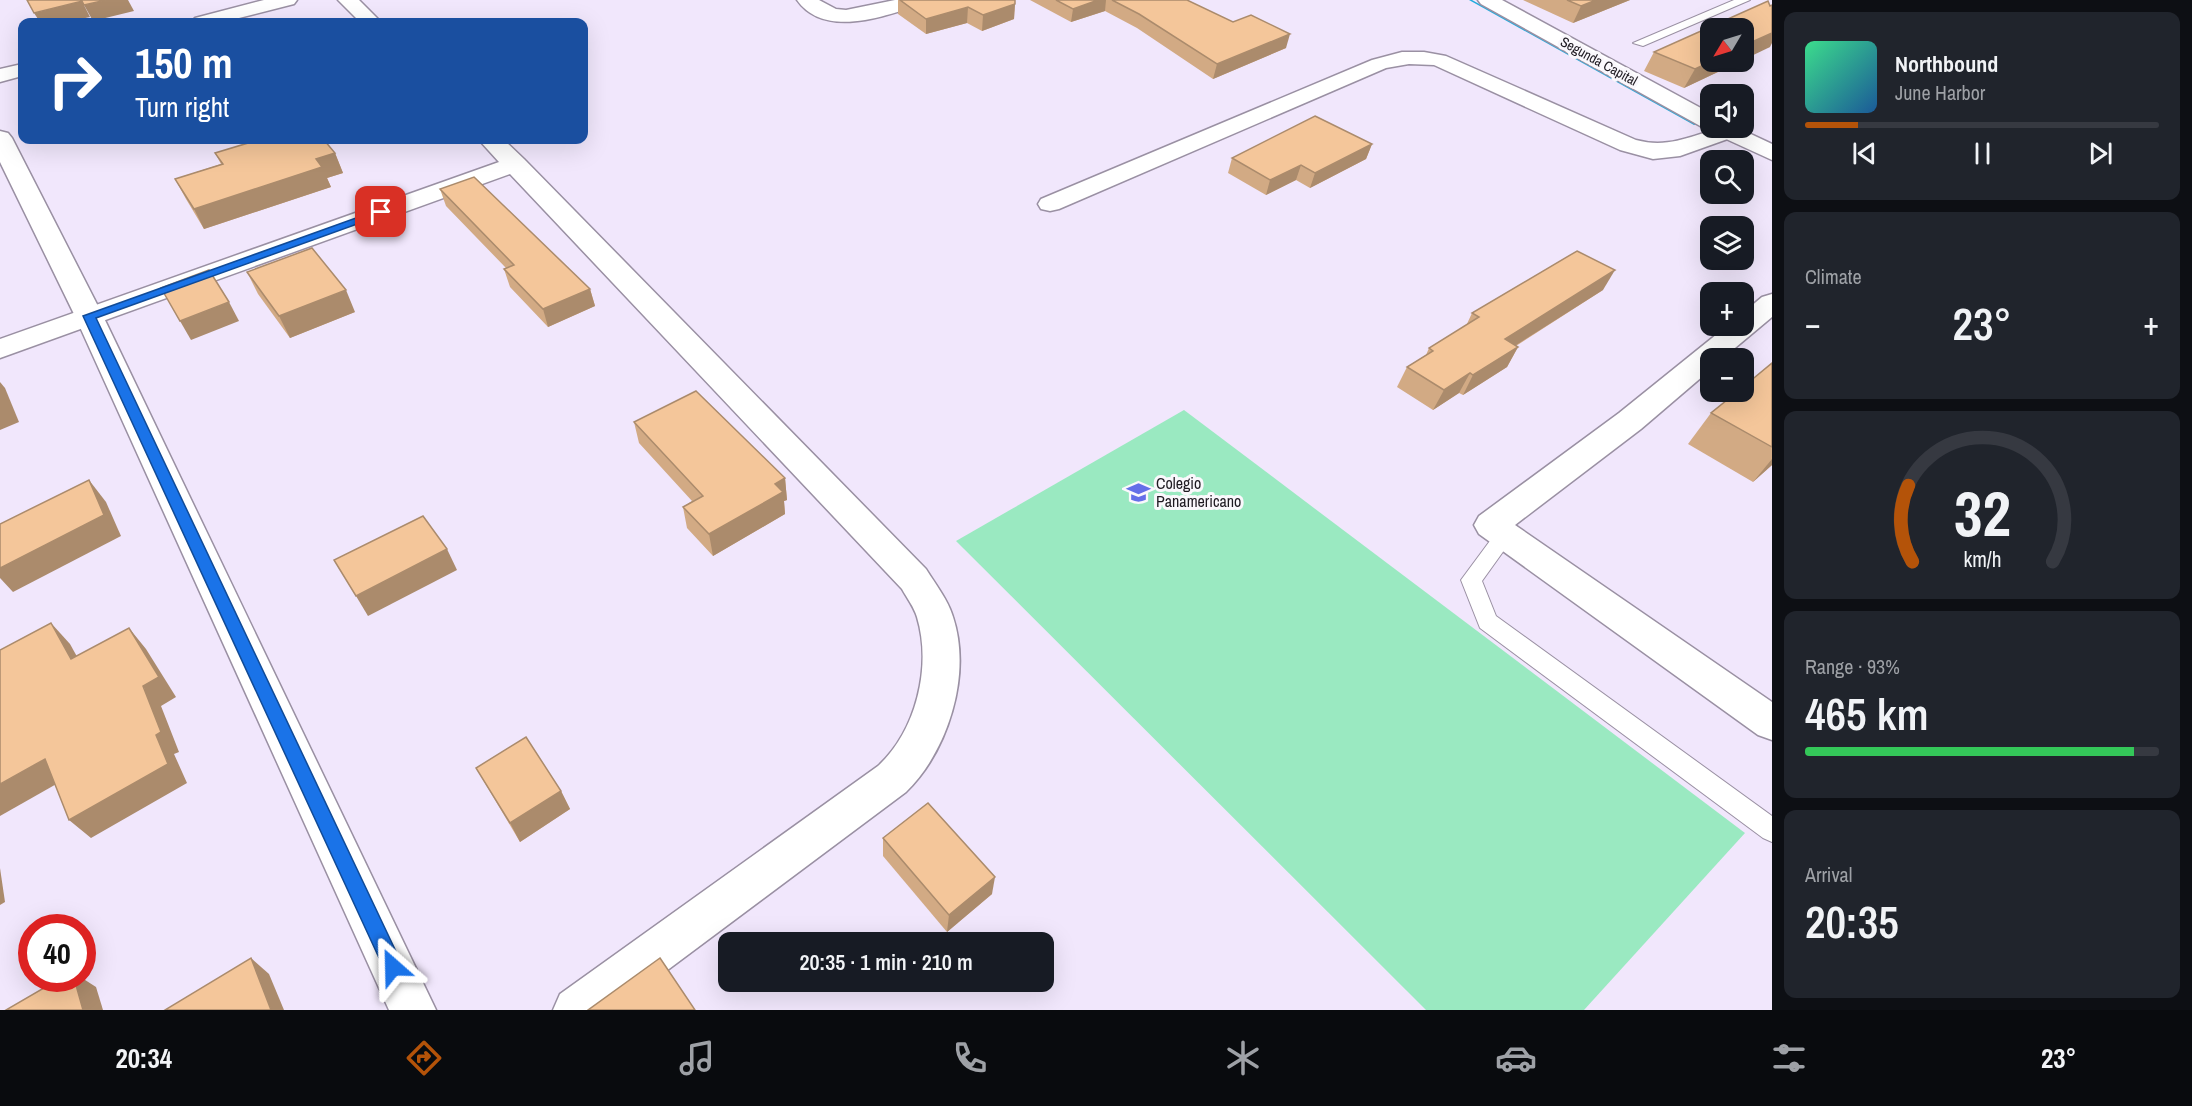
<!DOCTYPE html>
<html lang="en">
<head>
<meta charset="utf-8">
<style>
	body { margin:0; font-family:"Archivo Narrow",sans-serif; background:#20242c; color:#f1f3f6; height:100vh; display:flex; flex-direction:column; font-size:22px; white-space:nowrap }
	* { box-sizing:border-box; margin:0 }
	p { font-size:20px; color:#9ea1a6 }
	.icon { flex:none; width:33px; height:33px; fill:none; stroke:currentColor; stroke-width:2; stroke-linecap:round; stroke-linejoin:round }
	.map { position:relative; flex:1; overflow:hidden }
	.side { display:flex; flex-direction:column; gap:12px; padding:12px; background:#0d0f14; width:420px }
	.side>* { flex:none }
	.hud { position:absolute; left:18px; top:18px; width:570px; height:126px; border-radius:12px; box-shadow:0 6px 24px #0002; background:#1a4fa0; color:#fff; overflow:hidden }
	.needle { width:39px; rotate:232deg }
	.fabs { position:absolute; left:1700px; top:18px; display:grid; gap:12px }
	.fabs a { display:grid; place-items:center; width:54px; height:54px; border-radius:12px; background:#171b24; box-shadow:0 6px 24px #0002; font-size:30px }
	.speed { position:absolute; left:18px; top:914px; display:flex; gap:12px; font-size:30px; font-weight:700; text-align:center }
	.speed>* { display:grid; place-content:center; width:78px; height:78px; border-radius:50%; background:#171b24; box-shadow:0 6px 24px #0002; line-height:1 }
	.speed .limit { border:9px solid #d22; background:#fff; color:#111 }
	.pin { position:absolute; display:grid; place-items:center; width:51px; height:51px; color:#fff; margin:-26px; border-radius:12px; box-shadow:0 3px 9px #0006 }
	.me { position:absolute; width:66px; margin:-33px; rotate:335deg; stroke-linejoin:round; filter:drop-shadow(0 0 4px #0008) }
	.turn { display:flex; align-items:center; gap:21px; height:126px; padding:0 18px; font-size:27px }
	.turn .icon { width:78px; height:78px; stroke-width:2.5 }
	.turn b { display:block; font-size:42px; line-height:51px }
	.big { font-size:45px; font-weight:600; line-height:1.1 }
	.side .tile { flex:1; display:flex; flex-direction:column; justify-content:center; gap:9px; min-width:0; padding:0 21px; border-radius:12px; background:#20242c }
	.side .dial { align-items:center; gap:0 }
	.dial svg { height:156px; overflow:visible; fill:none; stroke:#363941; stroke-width:7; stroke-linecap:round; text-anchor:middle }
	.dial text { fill:#f1f3f6; stroke:none }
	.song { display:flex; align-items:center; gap:18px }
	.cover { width:72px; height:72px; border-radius:9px; background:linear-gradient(135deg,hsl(150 70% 55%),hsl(210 70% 35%)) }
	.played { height:6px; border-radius:3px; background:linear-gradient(90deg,#b45309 15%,#363941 15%) }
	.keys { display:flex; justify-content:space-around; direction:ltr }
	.heat { display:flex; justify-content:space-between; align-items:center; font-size:33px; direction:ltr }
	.charge { height:9px; border-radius:4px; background:linear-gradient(90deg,#34c759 93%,#363941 0) }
	.trip { position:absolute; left:718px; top:932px; width:336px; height:60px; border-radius:12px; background:#171b24; box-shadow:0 6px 24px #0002; font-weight:600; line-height:60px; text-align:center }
	.dock { display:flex; height:96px; justify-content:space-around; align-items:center; background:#090b0e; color:#9ea1a6 }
	.dock .icon { width:42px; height:42px }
	.dock .active { color:#b45309 }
	.dock b { font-size:27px; color:#f1f3f6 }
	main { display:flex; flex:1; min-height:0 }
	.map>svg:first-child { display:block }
	.green { fill:#9ae9c1 }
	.water { fill:#23acdd }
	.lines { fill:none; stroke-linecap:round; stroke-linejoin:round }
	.service-casing { stroke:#9a90a3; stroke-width:2 }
	.minor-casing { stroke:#9a90a3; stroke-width:3 }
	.tertiary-casing { stroke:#9a90a3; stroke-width:3 }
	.service { fill:#fff; fill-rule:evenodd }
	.minor { fill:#fff; fill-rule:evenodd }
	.tertiary { fill:#fff; fill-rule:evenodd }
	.wall { fill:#d2aa84 }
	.shaded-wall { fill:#ab8b6c }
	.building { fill:#f4c69a; stroke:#ab8b6c; stroke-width:1.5 }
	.route { fill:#1a73e8; stroke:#114b97; stroke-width:1.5 }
	.labels { text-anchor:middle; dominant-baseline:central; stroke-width:6; stroke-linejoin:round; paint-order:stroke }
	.far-street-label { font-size:14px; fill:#1e1a21; stroke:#faf8fc }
	.poi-label { font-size:16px; fill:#1e1a21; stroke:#faf8fc; text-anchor:start }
</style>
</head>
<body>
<main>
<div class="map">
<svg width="1772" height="1010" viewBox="0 0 1772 1010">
	<rect width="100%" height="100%" fill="#f1e7fc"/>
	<path class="green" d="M1184,410L1745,833L1584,1010H1426L956,541Z"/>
	<path class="water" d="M1469,0H1472L1697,124L1694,125Z"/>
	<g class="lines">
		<defs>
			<g id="service">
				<path d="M1734,0H1750L1643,46L1633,43Z"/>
				<path d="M1505,527L1512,530L1515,535L1482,581L1496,616L1772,816V842L1763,838L1480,628L1461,580L1498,530Z"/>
			</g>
			<g id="minor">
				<path d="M264,0H297L294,4L223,22H192L195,18Z"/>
				<path d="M338,0H359L381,22H360Z"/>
				<path d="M797,0H819L836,9L846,10L895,0H926L923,4C887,15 825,40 797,0Z"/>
				<path d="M1402,52H1424L1446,56L1636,140C1676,151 1698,128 1737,128L1739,131L1736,136L1680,156L1653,159L1620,150L1434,65L1409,64L1386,68L1059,209L1050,211L1041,209L1038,204L1041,199L1372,60Z"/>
				<path d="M22,64V76L0,82V69Z"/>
				<path d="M479,140H504L524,159L926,569C936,585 948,600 953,617C972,675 948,751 906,792L614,1010H553L560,994L878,766C916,731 932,667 917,617C914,607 907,598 902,589L510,174L0,358V339L499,162Z"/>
				<path d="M1772,294V317L1723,358H1710V370L1641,429L1515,525L1772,702V740L1758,735L1479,534L1474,525L1479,516L1619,413L1727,326H1743V313L1762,297Z"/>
			</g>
			<g id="tertiary">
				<path d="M1478,0H1502L1710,113V128H1738L1772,144V160L1713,133L1710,129L1702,127L1481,4Z"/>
				<path d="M0,131L8,133L12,138L103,316L436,1010H389L75,316L0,162Z"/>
			</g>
		</defs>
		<use href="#service" class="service-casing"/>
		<use href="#minor" class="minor-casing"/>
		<use href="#tertiary" class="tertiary-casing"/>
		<use href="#service" class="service"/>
		<use href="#minor" class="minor"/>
		<use href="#tertiary" class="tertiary"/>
	</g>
	<g class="wall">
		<path d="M898,0H1015L1014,19L982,31L967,23L926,34L898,14Z"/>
		<path d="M1030,0H1187L1286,48L1213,79L1137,28L1105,11L1071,22Z"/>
		<path d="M1523,0H1630L1573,23Z"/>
		<path d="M1770,47L1710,62H1739L1684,88L1644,71L1654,52Z"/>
		<path d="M1372,144L1366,159L1310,188L1296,180L1266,195L1228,173L1232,158Z"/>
		<path d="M215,153H335L343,173L327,178L331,187L204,229L186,199L175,179L221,164Z"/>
		<path d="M440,189L590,289L595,306L548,327L510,287L504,269L506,268L446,206Z"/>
		<path d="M247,272L355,312L290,338L258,294Z"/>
		<path d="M1603,290L1516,346L1518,347L1507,367L1463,395L1459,393L1433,410L1397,387L1407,367L1426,355L1429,348L1466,326L1472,313Z"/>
		<path d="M1772,363V465L1753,482L1688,444L1711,413Z"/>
		<path d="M634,422L785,478L787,500L784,501L785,514L713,556L687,528L683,507L692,501L639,443Z"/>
		<path d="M476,768L561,791L570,809L520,842Z"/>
		<path d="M883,838L992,894L947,932L883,856Z"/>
	</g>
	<g class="shaded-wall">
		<path d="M106,0H128L134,11L93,21L84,5Z"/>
		<path d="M1098,0H1106L1105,11L1071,22L1073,9Z"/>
		<path d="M1596,0H1630L1573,23L1581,6Z"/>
		<path d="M82,1L90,17L67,22H40L34,13Z"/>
		<path d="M1015,4L1014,19L982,31L983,15Z"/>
		<path d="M968,7L967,23L926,34V19Z"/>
		<path d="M1772,33V43L1770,47L1743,60V46Z"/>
		<path d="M1290,34L1286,48L1213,79L1217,64Z"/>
		<path d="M1710,62H1739L1684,88L1695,69Z"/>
		<path d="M1372,144L1366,159L1310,188L1315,173Z"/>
		<path d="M335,153L343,173L327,178L331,187L204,229L194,209L316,159Z"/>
		<path d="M1301,165L1296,180L1266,195L1270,180Z"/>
		<path d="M1615,270L1603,290L1494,359L1505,339Z"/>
		<path d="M590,289L595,306L548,327L543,309Z"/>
		<path d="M346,290L355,312L290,338L279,316Z"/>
		<path d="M229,302L239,321L191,340L180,321Z"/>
		<path d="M1518,347L1507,367L1463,395L1473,375Z"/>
		<path d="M1470,373L1459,393L1433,410L1444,390Z"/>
		<path d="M0,382L5,388L19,422L0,430Z"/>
		<path d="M1772,459V465L1753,482Z"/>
		<path d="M785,478L787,500L784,501L785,514L713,556L709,534L775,484Z"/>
		<path d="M89,480L106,502L121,536L13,592L0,578V568Z"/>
		<path d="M447,549L457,570L368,616L356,596Z"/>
		<path d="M51,623L70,644L90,680L71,659Z"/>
		<path d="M129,628L146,649L176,697L161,706L179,752L174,754L187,783L91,838L69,820L156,735Z"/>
		<path d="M45,759L67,778L0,816V784Z"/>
		<path d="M561,791L570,809L520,842L510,823Z"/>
		<path d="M0,868L5,902L0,905Z"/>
		<path d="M995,877L992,894L947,932L949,915Z"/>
		<path d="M251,958L269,974L284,1010H271Z"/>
		<path d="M74,978H82L96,987L103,1010H83Z"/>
	</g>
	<g class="building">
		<path d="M27,0H106L84,5L82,1L34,13Z"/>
		<path d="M900,0H1015V4L983,15L968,7L926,19Z"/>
		<path d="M1056,0H1098L1073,9Z"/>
		<path d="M1112,0H1187L1233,22L1251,15L1290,34L1217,64L1139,14Z"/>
		<path d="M1567,0H1596L1581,6Z"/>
		<path d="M1768,1L1770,6L1772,5V33L1743,46V28H1710V62L1695,69L1654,52Z"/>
		<path d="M1315,116L1372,144L1315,173L1301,165L1270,180L1232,158Z"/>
		<path d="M258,140H324L335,153L316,159L322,167L194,209L175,179L223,164L215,153Z"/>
		<path d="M474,177L590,289L543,309L504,269L514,265L440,189Z"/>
		<path d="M312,248L346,290L279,316L247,272Z"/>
		<path d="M1577,251L1615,270L1505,339L1518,347L1473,375L1470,373L1444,390L1407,367L1433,351L1429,348L1479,317L1472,313Z"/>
		<path d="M209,270L229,302L180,321L161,288Z"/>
		<path d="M1772,363V447L1711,413L1737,392H1743V387Z"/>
		<path d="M696,391L785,478L775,484L783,492L709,534L683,507L703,496L634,422Z"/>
		<path d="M89,480L104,515L0,568V524Z"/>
		<path d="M423,516L447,549L356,596L334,560Z"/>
		<path d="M51,623L71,659L129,628L159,677L143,686L161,732L156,735L168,764L69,820L45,759L0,784V650Z"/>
		<path d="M526,737L561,791L510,823L476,768Z"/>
		<path d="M928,803L995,877L949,915L883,838Z"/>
		<path d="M251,958L271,1010H165Z"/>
		<path d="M660,958L695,1010H588Z"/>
		<path d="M61,978H74L83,1010H6Z"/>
	</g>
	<path class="route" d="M381,209L385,210V214L96,318L400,960L402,967L400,973L393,976L386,973L83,316Z"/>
	<defs>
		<symbol id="school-bare" viewBox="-9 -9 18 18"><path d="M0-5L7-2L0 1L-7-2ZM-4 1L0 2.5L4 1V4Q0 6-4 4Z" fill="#646fe8" stroke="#faf8fc" stroke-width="2.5" paint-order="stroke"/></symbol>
	</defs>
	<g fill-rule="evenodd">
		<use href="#school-bare" x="1122" y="476" width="33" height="33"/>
	</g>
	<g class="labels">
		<g class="far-street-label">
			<text transform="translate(1599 61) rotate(29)">Segunda Capital</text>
		</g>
		<g class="poi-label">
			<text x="1156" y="483">Colegio<tspan x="1156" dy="18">Panamericano</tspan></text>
		</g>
	</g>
</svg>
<div class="fabs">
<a><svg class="needle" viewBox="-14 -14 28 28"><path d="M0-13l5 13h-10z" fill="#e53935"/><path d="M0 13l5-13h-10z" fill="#9ea1a6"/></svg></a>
<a><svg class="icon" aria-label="sound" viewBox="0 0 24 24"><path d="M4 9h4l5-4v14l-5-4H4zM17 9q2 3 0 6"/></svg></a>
<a><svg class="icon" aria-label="search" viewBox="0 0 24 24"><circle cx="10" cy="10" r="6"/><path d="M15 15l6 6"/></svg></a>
<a><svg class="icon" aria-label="layers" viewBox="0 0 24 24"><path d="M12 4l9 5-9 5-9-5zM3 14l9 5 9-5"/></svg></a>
<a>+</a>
<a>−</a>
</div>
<div class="speed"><div class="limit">40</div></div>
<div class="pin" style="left:381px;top:212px;background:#d93025"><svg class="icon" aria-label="arrive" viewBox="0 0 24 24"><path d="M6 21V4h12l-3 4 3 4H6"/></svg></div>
<svg class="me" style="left:393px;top:967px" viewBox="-20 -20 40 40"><path d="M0-17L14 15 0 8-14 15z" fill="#1a73e8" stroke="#fff" stroke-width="4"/></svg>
<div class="trip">20:35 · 1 min · 210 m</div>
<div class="hud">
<div class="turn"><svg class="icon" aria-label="right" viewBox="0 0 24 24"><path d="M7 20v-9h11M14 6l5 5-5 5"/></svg><div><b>150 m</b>Turn right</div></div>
</div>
</div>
<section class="side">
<div class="tile">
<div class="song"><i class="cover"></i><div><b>Northbound</b><p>June Harbor</p></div></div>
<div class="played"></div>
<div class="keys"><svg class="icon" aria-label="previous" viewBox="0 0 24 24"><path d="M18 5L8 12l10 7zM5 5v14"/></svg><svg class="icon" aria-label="pause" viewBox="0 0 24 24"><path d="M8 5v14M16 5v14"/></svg><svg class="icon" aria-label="next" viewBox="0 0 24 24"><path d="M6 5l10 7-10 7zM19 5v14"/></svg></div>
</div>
<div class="tile"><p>Climate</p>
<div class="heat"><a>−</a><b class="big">23°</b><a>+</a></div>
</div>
<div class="tile dial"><svg viewBox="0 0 100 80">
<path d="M14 69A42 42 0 1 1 86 69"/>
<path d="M14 69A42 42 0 0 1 12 30" stroke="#b45309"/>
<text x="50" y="56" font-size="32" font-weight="700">32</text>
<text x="50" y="72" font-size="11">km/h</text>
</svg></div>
<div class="tile"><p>Range · 93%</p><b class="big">465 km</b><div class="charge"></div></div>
<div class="tile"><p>Arrival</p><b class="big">20:35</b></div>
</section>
</main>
<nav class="dock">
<b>20:34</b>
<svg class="icon active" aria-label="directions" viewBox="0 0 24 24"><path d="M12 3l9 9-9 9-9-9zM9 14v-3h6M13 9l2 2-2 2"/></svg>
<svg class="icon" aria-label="music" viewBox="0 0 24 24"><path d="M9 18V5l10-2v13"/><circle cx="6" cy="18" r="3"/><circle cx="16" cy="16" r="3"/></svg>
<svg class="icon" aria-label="phone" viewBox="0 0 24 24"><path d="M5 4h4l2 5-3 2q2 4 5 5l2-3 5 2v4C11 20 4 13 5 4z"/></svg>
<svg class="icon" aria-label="climate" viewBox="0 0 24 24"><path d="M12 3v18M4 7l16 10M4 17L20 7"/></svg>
<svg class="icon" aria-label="car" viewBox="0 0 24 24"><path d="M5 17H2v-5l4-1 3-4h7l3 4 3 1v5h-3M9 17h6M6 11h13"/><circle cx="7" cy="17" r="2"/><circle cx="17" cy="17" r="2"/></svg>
<svg class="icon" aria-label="filters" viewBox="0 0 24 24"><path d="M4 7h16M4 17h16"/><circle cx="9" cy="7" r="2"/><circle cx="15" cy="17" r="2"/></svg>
<b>23°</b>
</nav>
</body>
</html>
